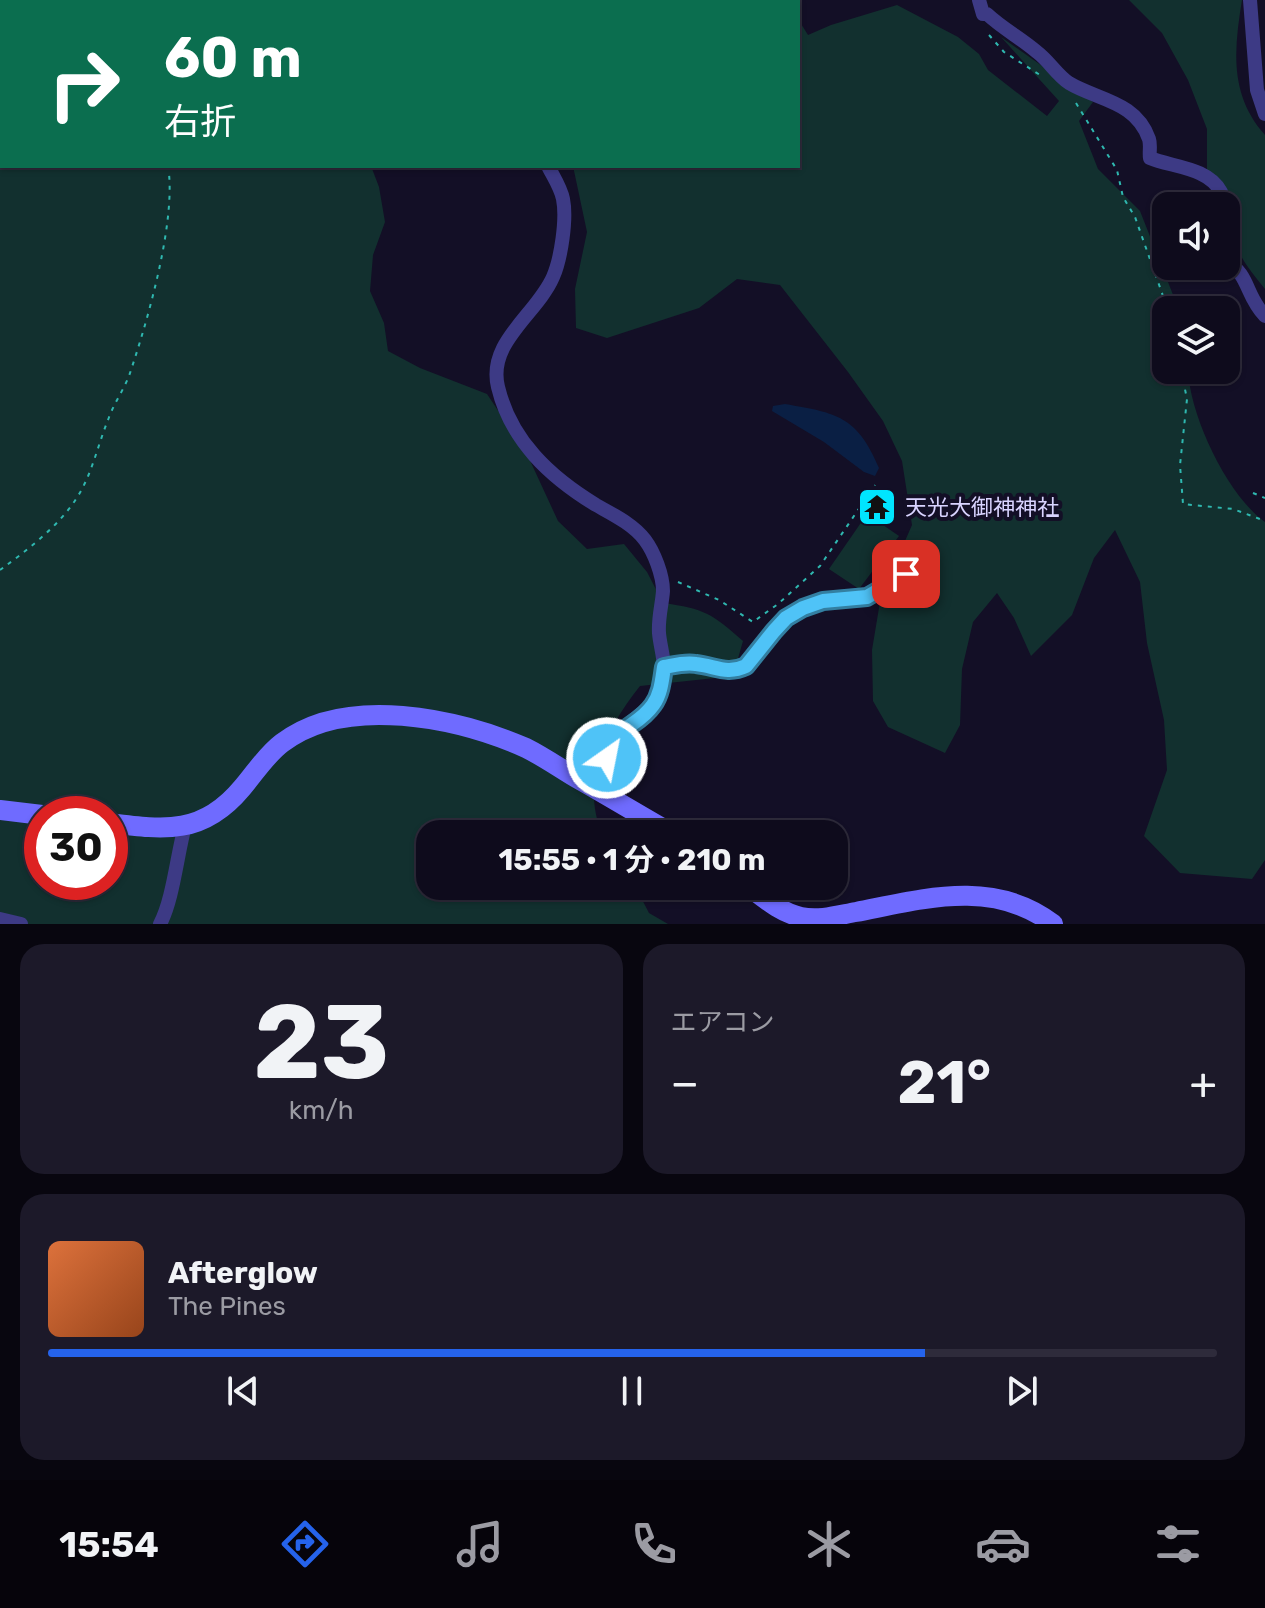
<!DOCTYPE html>
<html lang="ja">
<head>
<meta charset="utf-8">
<style>
	body { margin:0; font-family:Rubik,"Noto Sans JP",sans-serif; background:#1c1929; color:#f1f3f6; height:100vh; display:flex; flex-direction:column; font-size:30px; white-space:nowrap }
	* { box-sizing:border-box; margin:0 }
	p { font-size:26px; color:#9b9ba3 }
	.icon { flex:none; width:44px; height:44px; fill:none; stroke:currentColor; stroke-width:2; stroke-linecap:round; stroke-linejoin:round }
	.map { position:relative; height:924px; overflow:hidden }
	.side { display:flex; flex-direction:column; gap:20px; padding:20px; background:#08060f; flex:1 }
	.side>* { flex:none }
	.guide { position:absolute; left:0px; top:0px; width:800px; height:168px; box-shadow:0 2px 6px #0004,0 0 0 2px #2e2b3b; background:#0b6e4f; color:#fff; overflow:hidden }
	.controls { position:absolute; left:1152px; top:192px; display:grid; gap:16px }
	.controls a { display:grid; place-items:center; width:88px; height:88px; border-radius:16px; background:#0e0b1c; box-shadow:0 2px 6px #0004,0 0 0 2px #2e2b3b; font-size:40px }
	.speed { position:absolute; left:24px; top:796px; display:flex; gap:16px; font-size:40px; font-weight:700; text-align:center }
	.speed>* { display:grid; place-content:center; width:104px; height:104px; border-radius:50%; background:#0e0b1c; box-shadow:0 2px 6px #0004,0 0 0 2px #2e2b3b; line-height:1 }
	.speed .limit { border:12px solid #d22; background:#fff; color:#111 }
	.pin { position:absolute; display:grid; place-items:center; width:68px; height:68px; color:#fff; margin:-34px; border-radius:16px; box-shadow:0 4px 12px #0006 }
	.me { position:absolute; width:88px; margin:-44px; rotate:33deg; stroke-linejoin:round; filter:drop-shadow(0 0 6px #0008) }
	.turn { display:flex; align-items:center; gap:28px; height:168px; padding:0 32px; font-size:36px }
	.turn .icon { width:104px; height:104px; stroke-width:2.5 }
	.turn b { display:block; font-size:56px; line-height:68px }
	.big { font-size:60px; font-weight:700; line-height:1.1 }
	.side .tile { flex:1; display:flex; flex-direction:column; justify-content:center; gap:12px; min-width:0; padding:0 28px; border-radius:24px; background:#1c1929 }
	.side .dial { align-items:center; gap:0 }
	.dial b { font-size:104px; line-height:1 }
	.song { display:flex; align-items:center; gap:24px }
	.cover { width:96px; height:96px; border-radius:12px; background:linear-gradient(135deg,hsl(20 70% 55%),hsl(20 70% 35%)) }
	.played { height:8px; border-radius:4px; background:linear-gradient(90deg,#2563eb 75%,#2e2b3b 75%) }
	.keys { display:flex; justify-content:space-around; direction:ltr }
	.heat { display:flex; justify-content:space-between; align-items:center; font-size:44px; direction:ltr }
	.side .tiles { flex:1; display:grid; gap:20px; grid-template-columns:1fr 1fr }
	.tile:last-child { grid-column:span 2 }
	.trip { position:absolute; left:416px; top:820px; width:432px; height:80px; border-radius:24px; background:#0e0b1c; box-shadow:0 2px 6px #0004,0 0 0 2px #2e2b3b; font-weight:700; line-height:80px; text-align:center }
	.dock { display:flex; height:128px; justify-content:space-around; align-items:center; background:#06040b; color:#9b9ba3 }
	.dock .icon { width:56px; height:56px }
	.dock .on { color:#2563eb }
	.dock b { font-size:36px; color:#f1f3f6 }
	.map>svg:first-child { display:block }
	.green { fill:#12302f; fill-rule:evenodd }
	.water { fill:#0a1f44 }
	.lines { fill:none; stroke-linecap:round; stroke-linejoin:round }
	.path { stroke:#2fb8b0; stroke-width:2; stroke-dasharray:4 6; stroke-linecap:butt }
	.minor { stroke:#3d3a85; stroke-width:14 }
	.secondary { stroke:#6f6bff; stroke-width:20 }
	.route-casing { stroke:#337fa1; stroke-width:20 }
	.route { stroke:#4fc3f7; stroke-width:14 }
	.labels { text-anchor:middle; dominant-baseline:central; stroke-width:8; stroke-linejoin:round; paint-order:stroke }
	.poi-label { font-size:22px; fill:#d9d4ff; stroke:#130f26; text-anchor:start }
</style>
</head>
<body>
<div class="map">
<svg width="1265" height="924" viewBox="0 0 1265 924">
	<rect width="100%" height="100%" fill="#130f26"/>
	<g class="green">
		<path d="M0,0H260L261,2H2V166H371L379,187L385,222L373,255L370,291L384,323L388,351L420,368L487,394L527,454L558,521L587,549L624,544L647,572L663,603C705,609 711,613 743,641L735,669L715,678L640,686C606,729 580,780 602,834H430V886H635L649,913L668,924H0ZM42,814H110V882H42Z"/>
		<path d="M478,0H694V2H480Z"/>
		<path d="M1129,0H1242C1234,49 1229,95 1265,135V289C1245,265 1226,239 1226,206H1221L1207,171V129L1188,80L1162,33Z"/>
		<path d="M897,5L958,37L979,54L988,70L1047,116L1059,101L1001,37L1093,102L1079,121L1098,169L1140,211L1179,310H1166V370H1188C1190,416 1227,495 1265,522V860L1252,879L1180,873L1144,836L1167,770L1164,720L1147,643L1140,582L1115,530L1094,558L1072,615L1031,656L1014,618L997,593L973,622L962,669L960,725L945,753L888,727L873,701L872,650L881,596L912,525L902,461L883,421L848,372L780,285L737,279L699,308L607,338L576,328L575,289L587,232L573,166H798V19L808,35L831,25Z"/>
		<path d="M867,514L899,536L859,589L829,569Z"/>
	</g>
	<path class="water" d="M785,404C837,413 857,416 879,468L875,476L864,472L824,442L772,411L773,406Z"/>
	<g class="lines">
		<g class="path">
			<path d="M75,2L76,0"/>
			<path d="M989,35L1004,52L1040,75"/>
			<path d="M0,67L2,65"/>
			<path d="M1076,103L1117,170L1123,197L1135,217L1168,310"/>
			<path d="M0,130L2,131"/>
			<path d="M1181,370L1187,399L1180,465L1183,504L1233,509L1265,521"/>
			<path d="M1253,493L1265,498"/>
			<path d="M0,570C26,551 58,527 76,499C92,475 97,447 108,420C113,405 123,391 129,376C147,323 177,220 168,166"/>
			<path d="M678,582L719,600L753,622L778,604L820,566L875,485"/>
		</g>
		<g class="minor">
			<path d="M979,0L983,14H987C1003,29 1021,38 1037,52C1049,61 1057,75 1069,83C1097,100 1136,101 1149,139C1151,145 1149,152 1150,158C1171,167 1208,167 1221,192L1216,206"/>
			<path d="M1250,0L1257,90L1265,114"/>
			<path d="M483,2L485,0"/>
			<path d="M548,166C553,176 561,188 563,199C567,219 561,259 553,277C537,314 487,342 498,387C511,441 550,477 596,505C612,514 633,524 645,540C654,552 663,575 663,591C662,605 658,618 659,633C660,645 664,657 664,669C661,712 639,709 617,735C605,749 605,775 602,793"/>
			<path d="M1226,261C1250,275 1245,295 1265,316"/>
			<path d="M664,667C675,665 685,662 696,664C715,666 727,675 746,666L774,631L786,618L803,608L823,601L867,597L906,574"/>
			<path d="M0,919L21,924"/>
			<path d="M160,924C173,900 177,855 185,826"/>
		</g>
		<g class="secondary">
			<path d="M0,810L42,815"/>
			<path d="M110,823C165,830 203,835 242,788C255,773 266,755 282,743C346,694 458,718 526,748C544,757 561,769 578,779C610,797 641,816 673,834"/>
			<path d="M748,886C764,898 781,913 801,917C819,921 839,915 856,912C923,899 993,878 1053,924"/>
		</g>
	</g>
	<g class="lines">
		<defs>
			<path id="route" d="M607,758C617,723 636,729 653,705C661,694 662,680 664,667C675,665 685,662 696,664C715,666 727,675 746,666L774,631L786,618L803,608L823,601L867,597L906,574"/>
		</defs>
		<use href="#route" class="route-casing"/>
		<use href="#route" class="route"/>
	</g>
	<defs>
		<symbol id="temple-square" viewBox="-11 -11 22 22"><rect x="-9" y="-9" width="18" height="18" rx="4" fill="#00e5ff" stroke="#130f26"/><path d="M0-6L5-2H3V0L6.5 2.5H4V6H1.5V3h-3V6H-4V2.5H-6.5L-3 0V-2H-5Z" fill="#111"/></symbol>
	</defs>
	<g fill-rule="evenodd">
		<use href="#temple-square" x="855" y="485" width="44" height="44"/>
	</g>
	<g class="labels">
		<g class="poi-label">
			<text x="905" y="507">天光大御神神社</text>
		</g>
	</g>
</svg>
<div class="controls">
<a><svg class="icon" aria-label="sound" viewBox="0 0 24 24"><path d="M4 9h4l5-4v14l-5-4H4zM17 9q2 3 0 6"/></svg></a>
<a><svg class="icon" aria-label="layers" viewBox="0 0 24 24"><path d="M12 4l9 5-9 5-9-5zM3 14l9 5 9-5"/></svg></a>
</div>
<div class="speed"><div class="limit">30</div></div>
<div class="pin" style="left:906px;top:574px;background:#d93025"><svg class="icon" aria-label="arrive" viewBox="0 0 24 24"><path d="M6 21V4h12l-3 4 3 4H6"/></svg></div>
<svg class="me" style="left:607px;top:758px" viewBox="-20 -20 40 40"><circle r="17" fill="#4fc3f7" stroke="#fff" stroke-width="3"/><path d="M0-11L8 9 0 5-8 9z" fill="#fff"/></svg>
<div class="trip">15:55 · 1 分 · 210 m</div>
<div class="guide">
<div class="turn"><svg class="icon" aria-label="right" viewBox="0 0 24 24"><path d="M7 20v-9h11M14 6l5 5-5 5"/></svg><div><b>60 m</b>右折</div></div>
</div>
</div>
<section class="side">
<div class="tiles">
<div class="tile dial"><b>23</b><p>km/h</p></div>
<div class="tile"><p>エアコン</p>
<div class="heat"><a>−</a><b class="big">21°</b><a>+</a></div>
</div>
<div class="tile">
<div class="song"><i class="cover"></i><div><b>Afterglow</b><p>The Pines</p></div></div>
<div class="played"></div>
<div class="keys"><svg class="icon" aria-label="previous" viewBox="0 0 24 24"><path d="M18 5L8 12l10 7zM5 5v14"/></svg><svg class="icon" aria-label="pause" viewBox="0 0 24 24"><path d="M8 5v14M16 5v14"/></svg><svg class="icon" aria-label="next" viewBox="0 0 24 24"><path d="M6 5l10 7-10 7zM19 5v14"/></svg></div>
</div>
</div>
</section>
<nav class="dock">
<b>15:54</b>
<svg class="icon on" aria-label="directions" viewBox="0 0 24 24"><path d="M12 3l9 9-9 9-9-9zM9 14v-3h6M13 9l2 2-2 2"/></svg>
<svg class="icon" aria-label="music" viewBox="0 0 24 24"><path d="M9 18V5l10-2v13"/><circle cx="6" cy="18" r="3"/><circle cx="16" cy="16" r="3"/></svg>
<svg class="icon" aria-label="phone" viewBox="0 0 24 24"><path d="M5 4h4l2 5-3 2q2 4 5 5l2-3 5 2v4C11 20 4 13 5 4z"/></svg>
<svg class="icon" aria-label="climate" viewBox="0 0 24 24"><path d="M12 3v18M4 7l16 10M4 17L20 7"/></svg>
<svg class="icon" aria-label="car" viewBox="0 0 24 24"><path d="M5 17H2v-5l4-1 3-4h7l3 4 3 1v5h-3M9 17h6M6 11h13"/><circle cx="7" cy="17" r="2"/><circle cx="17" cy="17" r="2"/></svg>
<svg class="icon" aria-label="filters" viewBox="0 0 24 24"><path d="M4 7h16M4 17h16"/><circle cx="9" cy="7" r="2"/><circle cx="15" cy="17" r="2"/></svg>
</nav>
</body>
</html>
